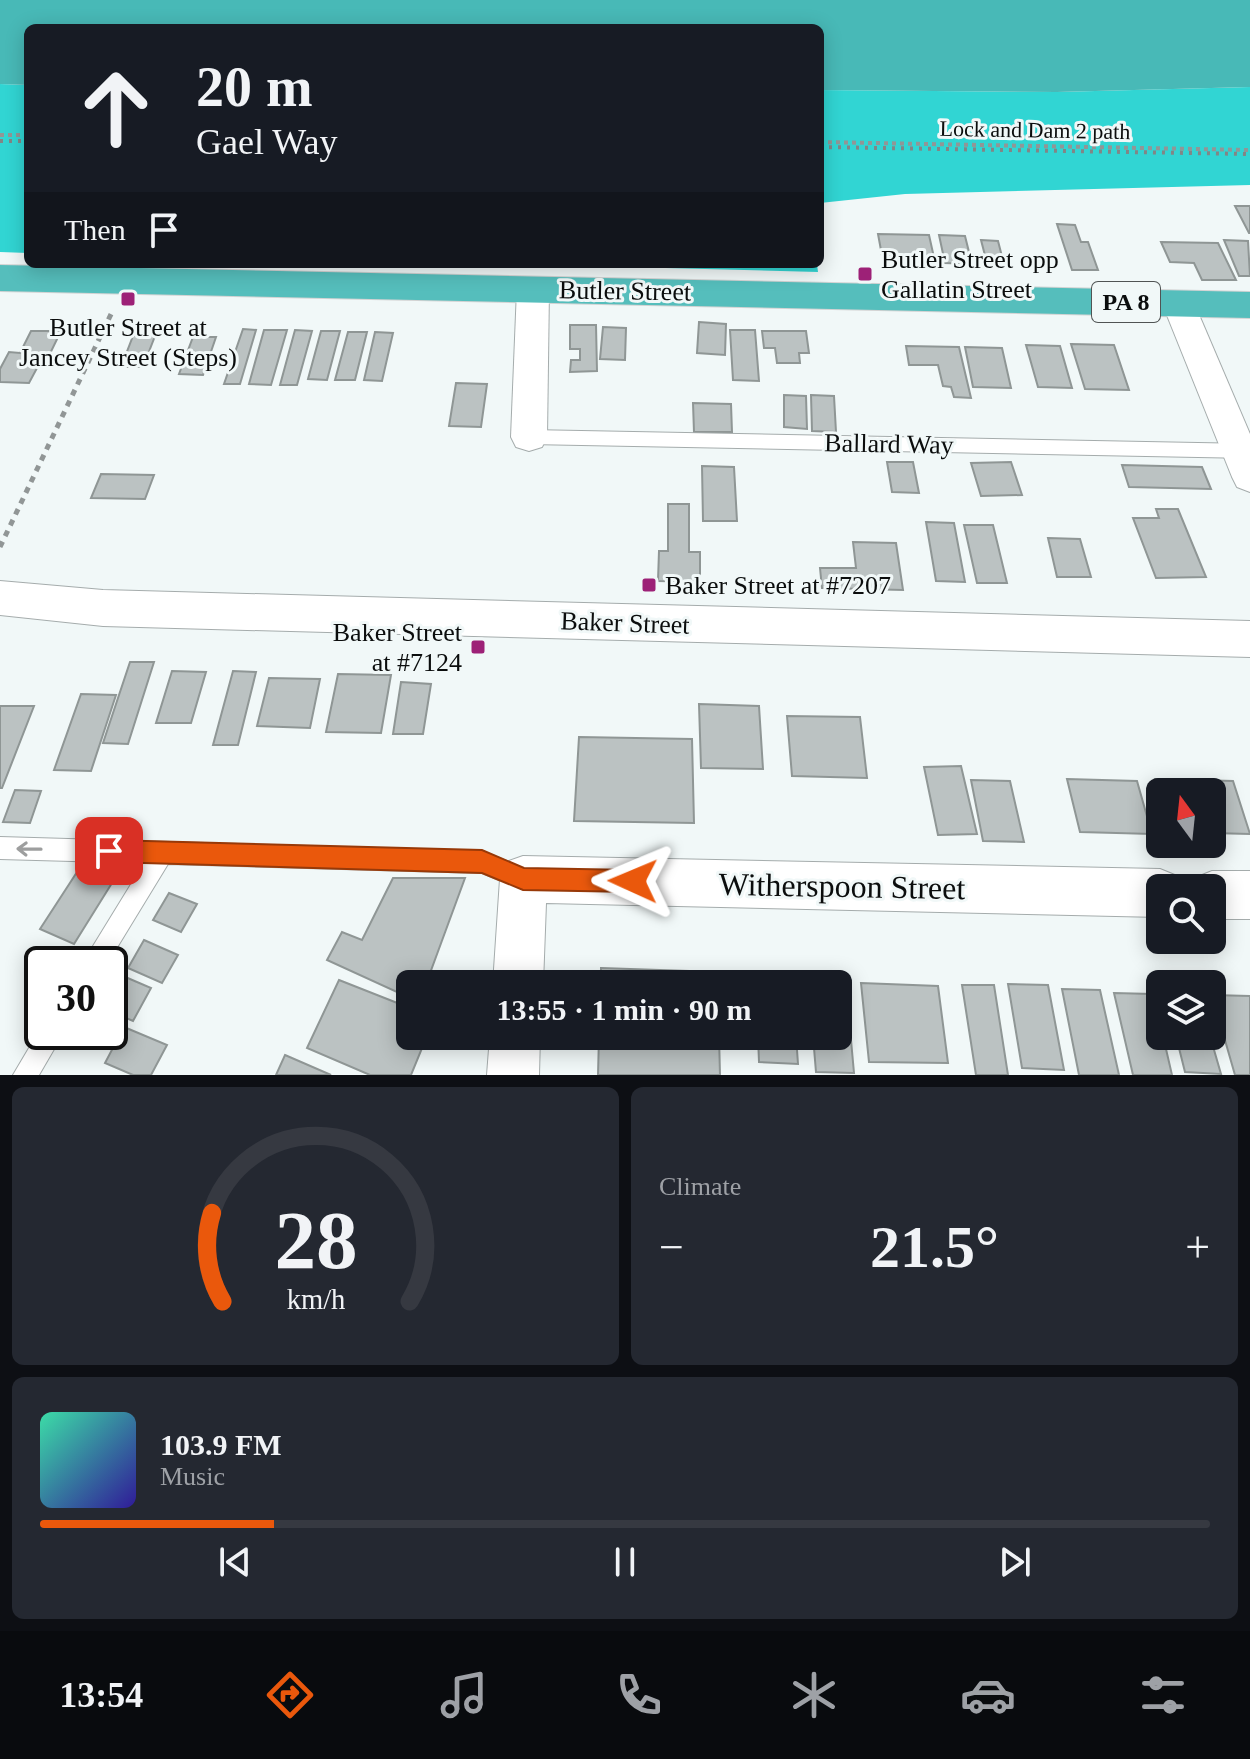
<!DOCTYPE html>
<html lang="en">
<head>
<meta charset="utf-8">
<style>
	body { margin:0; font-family:Georgia,serif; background:#242831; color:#f1f3f6; height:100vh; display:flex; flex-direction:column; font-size:30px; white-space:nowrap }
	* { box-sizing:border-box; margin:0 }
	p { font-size:26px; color:#9ea1a6 }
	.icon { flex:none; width:44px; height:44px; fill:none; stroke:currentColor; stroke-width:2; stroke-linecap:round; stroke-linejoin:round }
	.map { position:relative; height:1075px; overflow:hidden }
	.details { display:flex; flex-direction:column; gap:12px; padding:12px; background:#0d0f14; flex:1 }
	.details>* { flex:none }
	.banner { position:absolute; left:24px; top:24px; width:800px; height:244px; border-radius:12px; box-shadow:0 4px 20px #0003; background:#171b24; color:#f1f3f6; overflow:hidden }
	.needle { width:52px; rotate:345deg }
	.buttons { position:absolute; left:1146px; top:778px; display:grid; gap:16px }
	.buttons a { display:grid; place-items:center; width:80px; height:80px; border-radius:12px; background:#171b24; box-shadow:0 4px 20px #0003; font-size:40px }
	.speed { position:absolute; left:24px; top:946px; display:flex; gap:16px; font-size:40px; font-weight:700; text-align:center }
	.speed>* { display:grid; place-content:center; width:104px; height:104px; border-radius:50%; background:#171b24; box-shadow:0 4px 20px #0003; line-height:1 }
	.speed .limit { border:4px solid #111; border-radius:12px; background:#fff; color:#111 }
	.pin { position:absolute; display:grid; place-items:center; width:68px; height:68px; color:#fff; margin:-34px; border-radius:16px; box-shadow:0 4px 12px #0006 }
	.me { position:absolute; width:88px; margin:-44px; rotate:271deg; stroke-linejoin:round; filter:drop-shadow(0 0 6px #0008) }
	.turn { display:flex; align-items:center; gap:28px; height:168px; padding:0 40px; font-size:36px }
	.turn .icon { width:104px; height:104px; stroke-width:2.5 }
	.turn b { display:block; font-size:56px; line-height:68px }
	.then { display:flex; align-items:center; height:76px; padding:0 40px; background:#0003; gap:16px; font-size:30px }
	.big { font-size:60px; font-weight:700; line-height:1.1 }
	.details .tile { flex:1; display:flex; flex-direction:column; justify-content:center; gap:12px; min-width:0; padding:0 28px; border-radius:12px; background:#242831 }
	.details .dial { align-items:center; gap:0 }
	.dial svg { height:208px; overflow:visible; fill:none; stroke:#363941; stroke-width:7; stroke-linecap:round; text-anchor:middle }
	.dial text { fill:#f1f3f6; stroke:none }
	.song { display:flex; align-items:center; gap:24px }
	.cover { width:96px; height:96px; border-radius:12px; background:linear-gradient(135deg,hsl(160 70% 55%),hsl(250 70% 35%)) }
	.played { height:8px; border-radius:4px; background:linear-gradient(90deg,#ea580c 20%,#363941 20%) }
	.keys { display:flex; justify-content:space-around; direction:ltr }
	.heat { display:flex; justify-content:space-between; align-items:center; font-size:44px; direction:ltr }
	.details .tiles { flex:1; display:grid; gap:12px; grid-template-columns:1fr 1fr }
	.tile:last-child { grid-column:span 2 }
	.trip { position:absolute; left:396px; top:970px; width:456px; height:80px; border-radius:12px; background:#171b24; box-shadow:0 4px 20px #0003; font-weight:700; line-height:80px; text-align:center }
	.dock { display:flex; height:128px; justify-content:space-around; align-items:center; background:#090b0e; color:#9ea1a6 }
	.dock .icon { width:56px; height:56px }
	.dock .current { color:#ea580c }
	.dock b { font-size:36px; color:#f1f3f6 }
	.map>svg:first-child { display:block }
	.forest { fill:#31d5d3 }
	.water { fill:#48b9b7 }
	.building { fill:#bbc2c2; stroke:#8f9695; stroke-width:2 }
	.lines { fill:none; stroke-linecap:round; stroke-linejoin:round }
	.lane-casing { stroke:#a5acac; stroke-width:2 }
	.street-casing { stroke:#a5acac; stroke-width:2 }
	.highway-casing { stroke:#d3d3d3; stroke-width:2 }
	.path-far1 { stroke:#919696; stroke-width:4; stroke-dasharray:4 4; stroke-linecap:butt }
	.path { stroke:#919696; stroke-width:5; stroke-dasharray:6 6; stroke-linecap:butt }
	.lane { fill:#fff; fill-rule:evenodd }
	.street { fill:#fff; fill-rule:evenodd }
	.highway { fill:#55bebc; fill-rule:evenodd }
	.rail { stroke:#828686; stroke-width:4; stroke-dasharray:3 6; stroke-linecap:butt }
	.oneway { stroke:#9d9e9e }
	.route { fill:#ea580c; stroke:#983908; stroke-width:2 }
	.poi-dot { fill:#9d2177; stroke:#f1f8f8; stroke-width:3 }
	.labels { text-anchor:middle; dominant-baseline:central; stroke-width:6; stroke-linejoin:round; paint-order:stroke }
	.far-street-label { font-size:22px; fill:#0b0d0d; stroke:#f1f8f8 }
	.shield { fill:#f1f8f8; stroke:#505454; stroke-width:2 }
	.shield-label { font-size:24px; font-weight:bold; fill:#0b0d0d }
	.poi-label { font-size:26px; fill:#0b0d0d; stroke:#f1f8f8; text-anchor:start }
	.street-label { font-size:26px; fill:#0b0d0d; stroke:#f1f8f8 }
	.near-street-label { font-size:32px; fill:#0b0d0d; stroke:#f1f8f8 }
</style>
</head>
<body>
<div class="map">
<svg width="1250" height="1075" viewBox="0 0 1250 1075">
	<rect width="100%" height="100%" fill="#f1f8f8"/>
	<g class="forest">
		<path d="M0,84L28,85V253L0,252Z"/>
		<path d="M1250,87V185L905,194L820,203V90L1057,92Z"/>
		<path d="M505,264H817L818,272Z"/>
	</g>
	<path class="water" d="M0,0H1250V87L1057,92L820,90V28H28V85L0,84Z"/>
	<g class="building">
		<path d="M1235,206H1250V233H1249Z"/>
		<path d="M1057,224L1075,225L1081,242H1088L1098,270H1072Z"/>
		<path d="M878,234L929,235L935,262L883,261Z"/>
		<path d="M939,235L965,236L972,264L945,263Z"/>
		<path d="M981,240L998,241L1005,268L988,267Z"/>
		<path d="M1224,240L1248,241L1250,276H1239Z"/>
		<path d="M1161,242L1218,243L1236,280H1202L1194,263L1170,262Z"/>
		<path d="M699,322L726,324L725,355L697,353Z"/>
		<path d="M570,325H596L597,371L570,372L571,360H580V349H570Z"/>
		<path d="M603,327L626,328L625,360L600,359Z"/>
		<path d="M243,329L256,330L240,384H224Z"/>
		<path d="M264,330H287L271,385L249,384Z"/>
		<path d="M295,330L312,331L297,385H280Z"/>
		<path d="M730,330H755L759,381L733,380Z"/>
		<path d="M31,331H61L43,368H37L29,383L0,382V369L9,352L20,353Z"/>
		<path d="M321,331H340L327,380L308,379Z"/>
		<path d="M762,331H806L809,353H799L800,363H777L775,348H764Z"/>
		<path d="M348,332H367L355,380H335Z"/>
		<path d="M375,332L393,333L382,381L364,380Z"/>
		<path d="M133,336H155L143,367H121Z"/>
		<path d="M193,337H216L203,375L179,374Z"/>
		<path d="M1071,344L1114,345L1129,390L1085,389Z"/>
		<path d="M1026,345L1060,346L1072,388L1038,387Z"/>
		<path d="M906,346L959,347L971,398L954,397L951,387L943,386L938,365H909Z"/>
		<path d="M965,347L1002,348L1011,388L973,387Z"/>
		<path d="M456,383L487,384L481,427L449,426Z"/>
		<path d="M784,395L806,396L807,429L784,427Z"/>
		<path d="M811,395L834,396L836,432L812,431Z"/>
		<path d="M693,403L731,404L732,432H694Z"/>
		<path d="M887,462H913L919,493L892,492Z"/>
		<path d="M1011,462L1022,495L981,496L971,463Z"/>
		<path d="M1122,465L1202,467L1211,489L1129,487Z"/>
		<path d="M702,466L734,467L737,521H703Z"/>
		<path d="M101,474L154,475L145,499L91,498Z"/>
		<path d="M668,504H689V552H700V582L658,581L659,551H668Z"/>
		<path d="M1156,509H1178L1206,577L1156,578L1133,518H1159Z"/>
		<path d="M926,522L954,523L965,582L936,581Z"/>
		<path d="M964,525H993L1007,583H977Z"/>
		<path d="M1048,538L1080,539L1091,577H1057Z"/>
		<path d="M853,542L896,543L903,590L822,588L820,568H856Z"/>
		<path d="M130,662H154L128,744L103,743Z"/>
		<path d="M172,671L206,672L191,723H156Z"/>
		<path d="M233,671L256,672L238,745H213Z"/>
		<path d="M338,674L391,675L381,733L326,732Z"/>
		<path d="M269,678L320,679L310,728L257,726Z"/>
		<path d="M401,682L431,684L423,734H393Z"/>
		<path d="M81,694L116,695L91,771L54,770Z"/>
		<path d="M699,704L759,706L763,769L701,768Z"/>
		<path d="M0,706H34L2,788H0Z"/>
		<path d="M787,716L860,717L867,778L792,776Z"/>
		<path d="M579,737L692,739L694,823L574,821Z"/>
		<path d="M961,766L977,834L938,835L924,767Z"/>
		<path d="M1067,779L1137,781L1152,834L1080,832Z"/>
		<path d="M1155,779L1233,781L1250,834L1212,833V792H1160V797Z"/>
		<path d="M971,780L1010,781L1024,842L983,841Z"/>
		<path d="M15,790L41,791L30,823L3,822Z"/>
		<path d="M79,869L112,883L74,944L40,929Z"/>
		<path d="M393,878H465L426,984H410V998L327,960L342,932L362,940Z"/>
		<path d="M169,893L197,904L181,932L153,920Z"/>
		<path d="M144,940L178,955L162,983L128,968Z"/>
		<path d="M601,968L718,972V984H601Z"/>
		<path d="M116,973L151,988L133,1021L110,1011V983Z"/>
		<path d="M809,973L845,974L854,1073L816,1072L813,1036H838V984H810Z"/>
		<path d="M339,980L410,1008V1036H427L411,1075H370L307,1048Z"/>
		<path d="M861,983L938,986L948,1063L869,1062Z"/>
		<path d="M1008,984L1048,985L1064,1070L1022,1068Z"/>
		<path d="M962,985H994L1008,1075H976Z"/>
		<path d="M1062,989L1100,990L1119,1075H1079Z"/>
		<path d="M1114,993L1152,994L1160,1036H1163L1172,1075H1133Z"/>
		<path d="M1212,995L1250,996V1075H1235Z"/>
		<path d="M124,1027L167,1045L151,1075H133L105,1063Z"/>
		<path d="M599,1036H719L720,1075H598Z"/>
		<path d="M758,1036H796L798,1064L759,1062Z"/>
		<path d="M1176,1036H1210L1221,1074L1185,1072Z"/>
		<path d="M285,1055L331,1075H276Z"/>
	</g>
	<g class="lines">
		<defs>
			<g id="lane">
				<path d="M529,430L1250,444V458L529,444L521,437Z"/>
				<path d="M0,837L482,851L531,871L534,879L531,887L523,890L482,873L168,864L107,964H82L144,863L0,859Z"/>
				<path d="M42,1026V1032H64L39,1075H13Z"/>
			</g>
			<g id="street">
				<path d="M533,278L544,281L549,289L547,437L542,447L529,451L516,447L511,437L517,289L522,281Z"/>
				<path d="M1178,292L1189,295L1194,303L1250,434V492L1237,487L1232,477L1162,303L1167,295Z"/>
				<path d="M0,581L103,590L1250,621V657L103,626L0,615Z"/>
				<path d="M523,856L1160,869L1177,876L1182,888H1160V917L546,903L543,984H493L500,879L506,862Z"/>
				<path d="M1212,871H1250V919H1212V888H1191L1195,878Z"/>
				<path d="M490,1036H540L539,1075H487Z"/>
			</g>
			<path id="highway" d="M0,265L1250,292V318L0,291Z"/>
		</defs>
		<use href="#lane" class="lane-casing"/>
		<use href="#street" class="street-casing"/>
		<use href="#highway" class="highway-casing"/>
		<g class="path-far1">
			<path d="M0,135H28"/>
			<path d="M820,142L1250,150"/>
		</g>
		<path class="path" d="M0,547L113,310"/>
		<use href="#lane" class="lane"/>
		<use href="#street" class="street"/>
		<use href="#highway" class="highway"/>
		<g class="rail">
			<path d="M0,141H28"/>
			<path d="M820,147L1250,154"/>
		</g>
	</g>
	<defs><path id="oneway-shaft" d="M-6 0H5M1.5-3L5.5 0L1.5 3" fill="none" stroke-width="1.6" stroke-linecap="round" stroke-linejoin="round" transform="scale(2)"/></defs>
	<use class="oneway" href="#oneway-shaft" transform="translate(29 849) rotate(-179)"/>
	<path class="route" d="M109,840L482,850L524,868L633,870L641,873L644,881L641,889L633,892L523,890L482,873L109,862L101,858L98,851L101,843Z"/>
	<g class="poi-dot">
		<rect x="857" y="266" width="16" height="16" rx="4"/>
		<rect x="120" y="291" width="16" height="16" rx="4"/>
		<rect x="641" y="577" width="16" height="16" rx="4"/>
		<rect x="470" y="639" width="16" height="16" rx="4"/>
	</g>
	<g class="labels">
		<g class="far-street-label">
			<text transform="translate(1035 130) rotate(1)">Lock and Dam 2 path</text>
		</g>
		<rect class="shield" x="1092" y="282" width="68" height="40" rx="6"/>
		<g class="shield-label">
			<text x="1126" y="302">PA 8</text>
		</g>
		<g class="poi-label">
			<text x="881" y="259">Butler Street opp<tspan x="881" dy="30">Gallatin Street</tspan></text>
			<text x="128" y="327" text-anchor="middle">Butler Street at<tspan x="128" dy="30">Jancey Street (Steps)</tspan></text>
			<text x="665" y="585">Baker Street at #7207</text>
			<text x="462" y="632" text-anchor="end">Baker Street<tspan x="462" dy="30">at #7124</tspan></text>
		</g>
		<g class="street-label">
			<text transform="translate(625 291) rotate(1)">Butler Street</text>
			<text transform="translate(889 444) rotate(1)">Ballard Way</text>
			<text transform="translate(625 623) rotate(2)">Baker Street</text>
		</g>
		<g class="near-street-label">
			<text transform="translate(842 886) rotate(1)">Witherspoon Street</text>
		</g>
	</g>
</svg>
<div class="buttons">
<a><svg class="needle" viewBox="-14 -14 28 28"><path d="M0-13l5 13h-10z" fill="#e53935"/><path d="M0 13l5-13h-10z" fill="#9ea1a6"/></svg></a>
<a><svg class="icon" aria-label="search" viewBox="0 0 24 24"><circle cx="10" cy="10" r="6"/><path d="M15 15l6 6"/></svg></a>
<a><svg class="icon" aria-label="layers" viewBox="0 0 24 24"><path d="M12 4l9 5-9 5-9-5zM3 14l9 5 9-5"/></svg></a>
</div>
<div class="speed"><div class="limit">30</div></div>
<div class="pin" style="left:109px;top:851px;background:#d93025"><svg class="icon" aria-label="arrive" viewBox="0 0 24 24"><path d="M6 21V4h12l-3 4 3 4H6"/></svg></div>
<svg class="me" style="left:633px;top:881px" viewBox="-20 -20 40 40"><path d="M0-17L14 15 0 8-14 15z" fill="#ea580c" stroke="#fff" stroke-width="4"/></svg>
<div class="trip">13:55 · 1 min · 90 m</div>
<div class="banner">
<div class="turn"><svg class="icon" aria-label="ahead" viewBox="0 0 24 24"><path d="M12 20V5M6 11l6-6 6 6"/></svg><div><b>20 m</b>Gael Way</div></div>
<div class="then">Then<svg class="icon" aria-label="arrive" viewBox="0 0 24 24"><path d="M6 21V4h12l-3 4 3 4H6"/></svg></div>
</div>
</div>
<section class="details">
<div class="tiles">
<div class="tile dial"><svg viewBox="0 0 100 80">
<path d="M14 69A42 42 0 1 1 86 69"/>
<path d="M14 69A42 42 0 0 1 10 35" stroke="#ea580c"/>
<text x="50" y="56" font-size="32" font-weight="700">28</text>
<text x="50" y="72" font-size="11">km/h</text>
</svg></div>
<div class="tile"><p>Climate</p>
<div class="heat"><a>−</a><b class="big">21.5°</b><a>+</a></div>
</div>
<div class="tile">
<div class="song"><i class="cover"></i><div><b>103.9 FM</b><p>Music</p></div></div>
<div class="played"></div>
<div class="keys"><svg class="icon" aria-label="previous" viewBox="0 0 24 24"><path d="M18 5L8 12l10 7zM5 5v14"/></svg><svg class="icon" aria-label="pause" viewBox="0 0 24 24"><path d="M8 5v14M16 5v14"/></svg><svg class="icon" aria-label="next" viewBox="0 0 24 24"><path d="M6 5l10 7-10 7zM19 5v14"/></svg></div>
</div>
</div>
</section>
<nav class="dock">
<b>13:54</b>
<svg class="icon current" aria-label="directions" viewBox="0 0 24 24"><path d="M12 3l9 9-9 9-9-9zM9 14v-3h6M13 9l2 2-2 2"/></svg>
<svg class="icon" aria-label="music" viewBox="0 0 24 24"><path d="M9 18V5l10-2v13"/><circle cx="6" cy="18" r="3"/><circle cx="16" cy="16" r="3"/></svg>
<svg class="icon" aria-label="phone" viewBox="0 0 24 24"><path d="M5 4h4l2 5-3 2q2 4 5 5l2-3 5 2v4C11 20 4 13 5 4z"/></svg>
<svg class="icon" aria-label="climate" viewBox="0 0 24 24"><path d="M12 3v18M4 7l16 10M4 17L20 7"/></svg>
<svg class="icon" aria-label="car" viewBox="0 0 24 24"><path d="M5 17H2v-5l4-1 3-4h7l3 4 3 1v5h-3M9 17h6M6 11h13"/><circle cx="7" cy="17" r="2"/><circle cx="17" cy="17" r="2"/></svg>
<svg class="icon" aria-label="filters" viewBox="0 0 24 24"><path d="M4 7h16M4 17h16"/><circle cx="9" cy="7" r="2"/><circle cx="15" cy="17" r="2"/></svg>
</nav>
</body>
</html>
